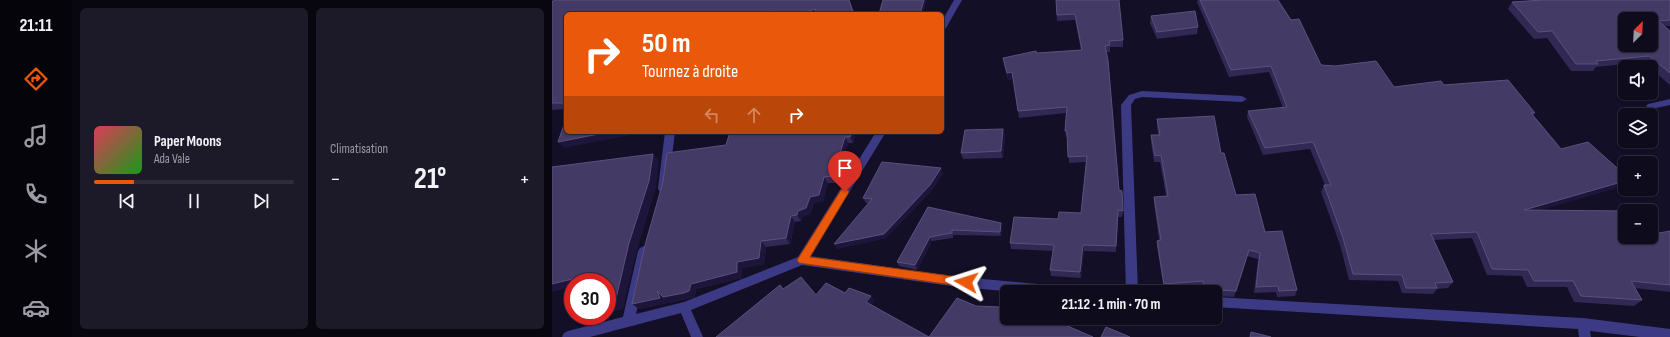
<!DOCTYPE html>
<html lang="fr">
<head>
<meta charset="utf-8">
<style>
	body { margin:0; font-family:"Sofia Sans Condensed",sans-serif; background:#1c1929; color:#f1f3f6; height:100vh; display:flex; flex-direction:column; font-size:15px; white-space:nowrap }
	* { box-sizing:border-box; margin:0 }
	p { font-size:13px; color:#9b9ba3 }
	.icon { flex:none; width:22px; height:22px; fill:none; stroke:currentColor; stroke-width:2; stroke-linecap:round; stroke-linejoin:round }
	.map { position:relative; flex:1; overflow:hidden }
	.sheet { display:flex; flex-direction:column; gap:8px; padding:8px; background:#08060f; width:480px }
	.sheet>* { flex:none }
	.hud { position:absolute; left:12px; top:12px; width:380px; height:122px; border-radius:6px; box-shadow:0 1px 3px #0004,0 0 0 1px #2e2b3b; background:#ea580c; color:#fff; overflow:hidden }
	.needle { width:26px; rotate:24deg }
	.controls { position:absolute; left:1066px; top:12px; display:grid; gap:8px }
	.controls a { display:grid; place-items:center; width:40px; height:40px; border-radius:6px; background:#0e0b1c; box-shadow:0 1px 3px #0004,0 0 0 1px #2e2b3b; font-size:20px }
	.speed { position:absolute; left:12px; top:273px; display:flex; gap:8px; font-size:20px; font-weight:700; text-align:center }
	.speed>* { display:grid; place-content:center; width:52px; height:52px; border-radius:50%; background:#0e0b1c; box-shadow:0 1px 3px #0004,0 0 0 1px #2e2b3b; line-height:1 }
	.speed .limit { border:6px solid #d22; background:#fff; color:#111 }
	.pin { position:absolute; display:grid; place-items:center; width:34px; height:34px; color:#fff; margin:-41px -17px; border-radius:50% 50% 50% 0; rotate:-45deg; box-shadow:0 0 4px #0007 }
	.pin .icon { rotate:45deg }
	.me { position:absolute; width:44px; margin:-22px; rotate:276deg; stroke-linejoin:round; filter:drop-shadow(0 0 3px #0008) }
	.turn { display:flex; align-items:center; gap:14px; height:84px; padding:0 12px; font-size:18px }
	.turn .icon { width:52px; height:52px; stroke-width:2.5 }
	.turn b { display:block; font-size:28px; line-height:34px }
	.lanes { display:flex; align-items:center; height:38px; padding:0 12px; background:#0003; justify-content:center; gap:20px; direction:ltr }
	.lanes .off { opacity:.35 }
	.big { font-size:30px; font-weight:700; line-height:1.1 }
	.sheet .tile { flex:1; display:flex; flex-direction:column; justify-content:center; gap:6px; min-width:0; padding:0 14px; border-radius:6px; background:#1c1929 }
	.song { display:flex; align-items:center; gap:12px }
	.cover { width:48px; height:48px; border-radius:6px; background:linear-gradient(135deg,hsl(350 70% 55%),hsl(120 70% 35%)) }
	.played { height:4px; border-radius:2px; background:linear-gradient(90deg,#ea580c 20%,#2e2b3b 20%) }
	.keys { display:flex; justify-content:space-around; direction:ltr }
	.heat { display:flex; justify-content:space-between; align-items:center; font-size:22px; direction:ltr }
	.sheet .tiles { flex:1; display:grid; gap:8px; grid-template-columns:repeat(2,1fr) }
	.trip { position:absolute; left:448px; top:285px; width:222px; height:40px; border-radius:6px; background:#0e0b1c; box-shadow:0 1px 3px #0004,0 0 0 1px #2e2b3b; font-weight:700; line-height:40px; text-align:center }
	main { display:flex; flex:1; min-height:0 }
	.dock { display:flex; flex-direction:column; width:72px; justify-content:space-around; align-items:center; background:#06040b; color:#9b9ba3 }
	.dock .icon { width:28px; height:28px }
	.dock .selected { color:#ea580c }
	.dock b { font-size:18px; color:#f1f3f6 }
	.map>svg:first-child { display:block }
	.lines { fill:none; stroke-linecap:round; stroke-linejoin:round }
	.street { fill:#3d3a85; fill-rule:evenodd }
	.wall { fill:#312854 }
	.shaded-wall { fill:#1d163a }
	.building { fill:#433a66; stroke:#5a527e; fill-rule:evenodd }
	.route { fill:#ea580c; stroke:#983908 }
</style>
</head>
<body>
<main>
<nav class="dock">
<b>21:11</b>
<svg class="icon selected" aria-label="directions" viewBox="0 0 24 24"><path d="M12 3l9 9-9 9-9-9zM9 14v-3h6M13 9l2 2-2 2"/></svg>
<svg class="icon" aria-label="music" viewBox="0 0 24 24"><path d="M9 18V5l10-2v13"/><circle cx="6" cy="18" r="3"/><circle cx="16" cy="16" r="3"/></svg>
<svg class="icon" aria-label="phone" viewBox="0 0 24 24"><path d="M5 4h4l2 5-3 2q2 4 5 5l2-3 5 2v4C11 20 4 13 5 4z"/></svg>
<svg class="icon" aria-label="climate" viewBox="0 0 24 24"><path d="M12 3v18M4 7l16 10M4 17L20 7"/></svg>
<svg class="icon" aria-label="car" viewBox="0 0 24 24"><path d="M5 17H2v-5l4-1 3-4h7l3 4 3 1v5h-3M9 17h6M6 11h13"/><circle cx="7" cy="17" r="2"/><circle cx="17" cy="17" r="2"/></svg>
</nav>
<section class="sheet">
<div class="tiles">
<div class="tile">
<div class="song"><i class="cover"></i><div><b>Paper Moons</b><p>Ada Vale</p></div></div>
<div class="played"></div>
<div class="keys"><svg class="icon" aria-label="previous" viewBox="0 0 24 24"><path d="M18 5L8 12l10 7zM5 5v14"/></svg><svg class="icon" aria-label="pause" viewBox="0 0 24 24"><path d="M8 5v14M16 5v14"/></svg><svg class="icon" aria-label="next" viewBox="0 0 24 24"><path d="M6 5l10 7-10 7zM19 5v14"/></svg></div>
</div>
<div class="tile"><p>Climatisation</p>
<div class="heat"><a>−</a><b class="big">21°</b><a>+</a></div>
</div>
</div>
</section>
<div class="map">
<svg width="1118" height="337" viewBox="0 0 1118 337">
	<rect width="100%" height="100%" fill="#130f26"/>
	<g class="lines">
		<g class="street">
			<path d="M402,0H410L394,28L390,30V21Z"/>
			<path d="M590,91L690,96L695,99L690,102L590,97L583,99L579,105L586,292H574L569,105L577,95Z"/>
			<path d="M1118,99V105L1099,109L1094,106L1096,104Z"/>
			<path d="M113,132H123L116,188L115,191H107L106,188Z"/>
			<path d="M324,132H334L258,256L399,276L518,287L522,288L524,292H462L399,286L250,265L139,310L151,337H139L129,313L38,337H10L12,333L16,331L71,317L86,251L88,248L92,246L96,248L98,251L84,314L132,302L246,257Z"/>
			<path d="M663,297L1031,318L1118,329V337H1088L1038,331L1039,337H1027L1026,329L663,307Z"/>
		</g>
	</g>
	<g class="wall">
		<path d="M504,0L571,40V47H558V52H554L567,190L571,211L570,217H566L564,252L532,251L529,278L499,276L498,270L501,251L459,249L458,243L506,219L529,213L534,162L517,163L516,137H514L513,131L514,113L467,118L461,79L456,80L452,64L451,58L485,53L529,50L523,20L505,21Z"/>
		<path d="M646,0H726L769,65L842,87L892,85L983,113L981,115L1009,149L1071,186L987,210L1102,234L1118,231V292L1083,288L1090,300L1082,306L1022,302L1015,287H975L970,276L935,275L920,238L881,240L901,282L896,288L885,289L881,294L850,293L846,281L797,280L788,245L769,192L772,185H773L758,149L711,155L695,117L696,111L731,108L717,72L677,77L645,2Z"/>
		<path d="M979,0H1118V26H1113L1118,31V85L1099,69V67H1097L1092,62L1044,67L1041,71H1019L995,38L982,39L956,9L960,2L980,1Z"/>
		<path d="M0,1L14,14V109L0,110Z"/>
		<path d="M599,16L646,27L645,34L605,39L598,23Z"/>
		<path d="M605,119L669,153L684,195L713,232L745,290L743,296L725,297L724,292L702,293L706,259L695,256L682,297L663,296V292H651L650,287L612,290L605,246V241L607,240L602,203V197L614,196L608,162H602L599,142V135H606L605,125Z"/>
		<path d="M451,129L453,136L451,158L411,159L409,153Z"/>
		<path d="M178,132H304L301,143H296L285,183H276L271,201L262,203L258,214L250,217L249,221L243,222L238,244L214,247L212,264L190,268V278L144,289L143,296L138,298L117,303L112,298L115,303L87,309L174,145Z"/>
		<path d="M391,173L380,190L334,238L285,249L317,203H314L311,198Z"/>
		<path d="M376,207L450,228L449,236L401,235V238L380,241L365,270L347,266L345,262Z"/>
	</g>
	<g class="shaded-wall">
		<path d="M372,0H375L371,14H368Z"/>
		<path d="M264,9L266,14H245Z"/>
		<path d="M223,11L225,14H212Z"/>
		<path d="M460,72L461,79L456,80L455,73Z"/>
		<path d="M451,129L453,136L451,158L449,151Z"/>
		<path d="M57,132H95L12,148L6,142Z"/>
		<path d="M300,132H304L301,143L298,137Z"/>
		<path d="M293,137L296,143L285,183L281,176Z"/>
		<path d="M101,154L107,161L104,188L85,250L71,309L55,313V305L77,243Z"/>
		<path d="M389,168L391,173L380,190L334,238L285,249L282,244Z"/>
		<path d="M272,177L276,183L271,201L262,203L258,214L250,217L249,221L245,215L246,211L258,197Z"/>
		<path d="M1073,181V184L1071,186L967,216L972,210Z"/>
		<path d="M239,216L243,222L238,244L234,238Z"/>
		<path d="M449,223L450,228L449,236L448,232Z"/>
		<path d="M378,237L380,241L365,270L363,265Z"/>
		<path d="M209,241L214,247L212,264L190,268V278L144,289L143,296L138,298L117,303L112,298L115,303L87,309L80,304L105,291L139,284L185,262Z"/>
		<path d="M531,245L532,251L529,278L528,272Z"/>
		<path d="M45,273L44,282H21V287L0,292V284Z"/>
		<path d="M319,296L322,301L318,308L314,302Z"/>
	</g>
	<g class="building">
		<path d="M3,0H297L302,14H262L264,9L245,14H224L223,11L212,14H14V103H0V1H2Z"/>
		<path d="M331,0H372L368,14H327Z"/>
		<path d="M504,0H567L571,40L557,41L558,45L553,46L556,60L567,190L570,191L571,211L566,210L564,246L531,245L528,272L498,270L502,245L458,243L462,217L506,219L507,212L529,213L535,156L516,157L515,131H513L515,107L466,111L460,72L455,73L451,58L484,51L485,53L530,50L523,14L505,15Z"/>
		<path d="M648,0H726L739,20L747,19L769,65L783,66L824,61L842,87L889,81L892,85L956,80L983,113H979L1009,149L1036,142L1073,175V181L972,210L1073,211V237H1099V229L1102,234L1118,231V285L1079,281L1090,300L1029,296L1021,281H982L976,270L940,269L925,232L879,234L901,282L883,283L885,288H854L850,275L801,274L791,238L772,185H779L761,142L713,148L696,111L735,107L719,66L679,70Z"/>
		<path d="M990,0H1118V20L1106,21L1118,31V73L1097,56L1044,61L1046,64H1024L1000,31L986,32L960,2ZM1073,19H1099V45H1073Z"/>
		<path d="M643,11L646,27L605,32L599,16Z"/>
		<path d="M662,116L669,153H672L684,195L703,194L713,232L730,231L745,290L727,291L726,286L704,287L708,253L697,250L684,291L665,290L663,292H653L651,281L612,284L605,241L609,240L602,197L616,196L609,155L603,156L599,135H608L605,119Z"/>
		<path d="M14,119V132H57L6,142Z"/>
		<path d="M451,129L449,151L409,153L413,130Z"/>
		<path d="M178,132H300L298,137H293L281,176L272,177L267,195L258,197L254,208L246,211L245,215L239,216L234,238L209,241L207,258L185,262V272L139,284L137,291L132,293L111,297L105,291L108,298L80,304L93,245L111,182L115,153L174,145Z"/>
		<path d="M101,154L97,181L77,243L63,303L55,305V282H44L45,273L0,284V167Z"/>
		<path d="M330,162L389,168L378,185L332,234L282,244L320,199L311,198Z"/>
		<path d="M376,207L449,223L448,232L400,230V233L378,237L363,265L345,262Z"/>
		<path d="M249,277L264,295L274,283L293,293L297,288L319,296L314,302L377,337H164L228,285L231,289Z"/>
		<path d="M453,296L455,297V318H497L541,337H377L405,298L424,306L448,307Z"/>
		<path d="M554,327L578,337H549Z"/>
		<path d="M699,332L719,337H698Z"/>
	</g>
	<path class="route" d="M293,189L296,190L297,192L258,257L414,278L418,279L419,282L418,286L414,287L247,263L245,260L247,257L289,190Z"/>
</svg>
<div class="controls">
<a><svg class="needle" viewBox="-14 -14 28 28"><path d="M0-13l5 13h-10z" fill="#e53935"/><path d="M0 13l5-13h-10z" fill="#9b9ba3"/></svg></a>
<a><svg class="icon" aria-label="sound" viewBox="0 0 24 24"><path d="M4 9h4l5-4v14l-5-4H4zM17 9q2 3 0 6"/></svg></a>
<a><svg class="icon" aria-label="layers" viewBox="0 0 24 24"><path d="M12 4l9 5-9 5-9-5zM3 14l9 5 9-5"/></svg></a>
<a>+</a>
<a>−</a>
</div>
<div class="speed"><div class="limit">30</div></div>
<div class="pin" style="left:293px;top:192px;background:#d93025"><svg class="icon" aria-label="arrive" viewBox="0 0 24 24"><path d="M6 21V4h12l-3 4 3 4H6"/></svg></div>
<svg class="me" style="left:414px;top:282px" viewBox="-20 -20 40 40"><path d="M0-17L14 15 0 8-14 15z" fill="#ea580c" stroke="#fff" stroke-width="4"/></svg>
<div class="trip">21:12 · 1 min · 70 m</div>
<div class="hud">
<div class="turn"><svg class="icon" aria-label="right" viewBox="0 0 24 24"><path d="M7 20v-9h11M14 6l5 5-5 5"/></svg><div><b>50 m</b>Tournez à droite</div></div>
<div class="lanes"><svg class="icon off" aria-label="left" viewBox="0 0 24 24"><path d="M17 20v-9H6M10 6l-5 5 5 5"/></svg><svg class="icon off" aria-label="ahead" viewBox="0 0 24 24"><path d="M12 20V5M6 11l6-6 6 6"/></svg><svg class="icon" aria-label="right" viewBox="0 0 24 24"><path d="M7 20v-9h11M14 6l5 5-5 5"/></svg></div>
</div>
</div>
</main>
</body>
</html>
